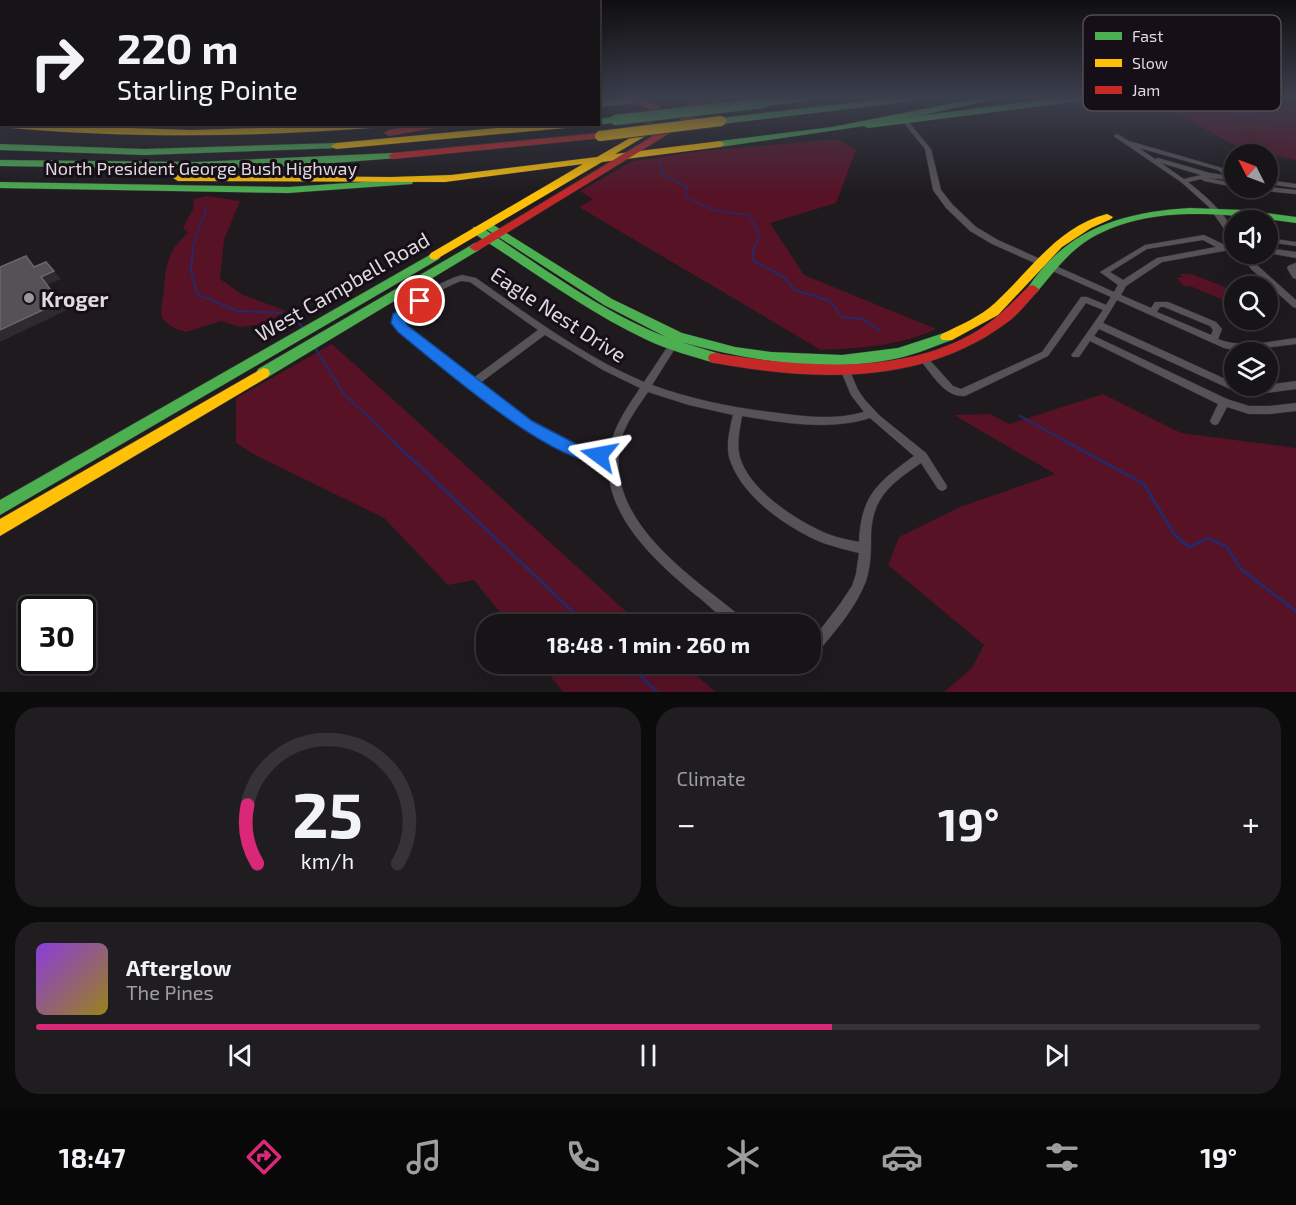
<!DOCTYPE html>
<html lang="en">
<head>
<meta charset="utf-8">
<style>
	body { margin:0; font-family:"Exo 2",sans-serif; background:#1f1d1f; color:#f1f3f6; height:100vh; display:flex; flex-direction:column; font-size:22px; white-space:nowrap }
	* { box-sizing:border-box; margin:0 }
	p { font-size:20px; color:#9e9ea1 }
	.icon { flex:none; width:33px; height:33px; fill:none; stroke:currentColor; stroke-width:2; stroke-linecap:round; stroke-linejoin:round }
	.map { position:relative; height:692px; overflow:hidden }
	.details { display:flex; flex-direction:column; gap:15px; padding:15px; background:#0c0b0c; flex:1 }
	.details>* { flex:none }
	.banner { position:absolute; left:0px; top:0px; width:600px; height:126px; box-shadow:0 6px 24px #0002,0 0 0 2px #353335; background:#161416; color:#f1f3f6; overflow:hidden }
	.needle { width:39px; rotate:312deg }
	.fabs { position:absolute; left:1224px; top:144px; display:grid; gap:12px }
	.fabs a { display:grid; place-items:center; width:54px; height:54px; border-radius:50%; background:#161416; box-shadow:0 6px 24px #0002,0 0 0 2px #353335; font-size:30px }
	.speed { position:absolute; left:18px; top:596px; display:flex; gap:12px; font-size:30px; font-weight:700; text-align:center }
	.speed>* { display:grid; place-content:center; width:78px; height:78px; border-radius:50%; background:#161416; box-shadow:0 6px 24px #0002,0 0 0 2px #353335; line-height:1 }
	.speed .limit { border:3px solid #111; border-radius:9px; background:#fff; color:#111 }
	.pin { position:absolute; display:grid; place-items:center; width:51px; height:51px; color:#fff; margin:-26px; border:3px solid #fff; border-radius:50%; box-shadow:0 2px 6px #0007 }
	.me { position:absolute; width:66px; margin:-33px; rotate:283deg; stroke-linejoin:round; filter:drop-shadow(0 0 4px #0008) }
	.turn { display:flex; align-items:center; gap:21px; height:126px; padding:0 18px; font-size:27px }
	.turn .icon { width:78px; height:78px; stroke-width:2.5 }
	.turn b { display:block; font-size:42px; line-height:51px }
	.big { font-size:45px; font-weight:700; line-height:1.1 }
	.details .tile { flex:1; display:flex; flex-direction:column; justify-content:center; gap:9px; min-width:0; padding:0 21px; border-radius:24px; background:#1f1d1f }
	.details .dial { align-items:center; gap:0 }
	.dial svg { height:156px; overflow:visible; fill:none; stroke:#353335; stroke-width:7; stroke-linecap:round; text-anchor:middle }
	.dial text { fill:#f1f3f6; stroke:none }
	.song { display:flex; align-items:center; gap:18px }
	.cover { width:72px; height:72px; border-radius:9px; background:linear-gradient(135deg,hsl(270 70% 55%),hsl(50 70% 35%)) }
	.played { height:6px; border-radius:3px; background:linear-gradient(90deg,#db2777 65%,#353335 65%) }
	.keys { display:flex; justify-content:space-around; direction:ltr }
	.heat { display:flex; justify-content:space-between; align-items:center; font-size:33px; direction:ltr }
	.details .tiles { flex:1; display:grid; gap:15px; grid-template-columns:1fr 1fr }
	.tile:last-child { grid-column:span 2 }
	.trip { position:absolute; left:476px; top:614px; width:345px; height:60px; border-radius:24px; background:#161416; box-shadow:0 6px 24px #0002,0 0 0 2px #353335; font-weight:700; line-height:60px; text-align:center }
	.tabs { display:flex; height:96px; justify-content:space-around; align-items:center; background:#090809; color:#9e9ea1 }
	.tabs .icon { width:42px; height:42px }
	.tabs .active { color:#db2777 }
	.tabs b { font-size:27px; color:#f1f3f6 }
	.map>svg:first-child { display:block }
	.green { fill:#571226 }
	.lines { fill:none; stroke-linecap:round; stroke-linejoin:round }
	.stream-far2 { stroke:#252967; stroke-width:1.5 }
	.stream-far1 { stroke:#252967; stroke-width:2 }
	.stream { stroke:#252967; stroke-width:3 }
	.street-casing { stroke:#373437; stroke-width:1 }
	.fast-casing { stroke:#373437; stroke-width:1 }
	.slow-casing { stroke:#373437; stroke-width:1 }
	.jam-casing { stroke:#373437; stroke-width:1 }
	.street { fill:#565357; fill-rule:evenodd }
	.fast { fill:#4caf50; fill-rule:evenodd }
	.slow { fill:#ffc107; fill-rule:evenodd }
	.jam { fill:#c62828; fill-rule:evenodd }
	.fast-bridge-casing { stroke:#373437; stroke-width:12; stroke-linecap:butt }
	.slow-bridge-casing { stroke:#373437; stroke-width:12; stroke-linecap:butt }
	.fast-bridge { stroke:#4caf50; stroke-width:10 }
	.slow-bridge { stroke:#ffc107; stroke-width:10 }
	.shaded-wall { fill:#2e2b2f }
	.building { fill:#545256; stroke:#6a676c; stroke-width:1.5 }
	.route { fill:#1a73e8; stroke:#114b97; stroke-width:1.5 }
	.poi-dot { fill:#9b979b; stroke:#160f17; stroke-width:2 }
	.labels { text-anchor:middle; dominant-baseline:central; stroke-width:6; stroke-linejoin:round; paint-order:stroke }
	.far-street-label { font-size:18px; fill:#dfdadf; stroke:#160f17 }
	.street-label { font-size:21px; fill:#dfdadf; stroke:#160f17 }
	.poi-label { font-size:21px; font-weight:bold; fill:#dfdadf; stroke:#160f17; text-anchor:start }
	.key { fill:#160f17; stroke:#524c53; stroke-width:1.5 }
	.key-label { font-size:16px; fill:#dfdadf }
</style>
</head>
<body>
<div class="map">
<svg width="1296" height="692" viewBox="0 0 1296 692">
	<rect width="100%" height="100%" fill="#1e1a1e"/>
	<g class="green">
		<path d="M1134,98H1296V160L1246,151L1174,113L1121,100Z"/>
		<path d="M837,139L856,150L836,203L770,223L804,275L936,329C900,346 860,348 821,350L579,207L593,199L580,191L633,161L702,151Z"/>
		<path d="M207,196L240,201L224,240L220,279L243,295L286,311L265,324L240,327L221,321L186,332C177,329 167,326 162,317C160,312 162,304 163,298C166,271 164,253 188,233L183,228L193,209L194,199Z"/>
		<path d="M1180,274H1192L1234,291V307L1231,303L1190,286H1184L1177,278L1183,277Z"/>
		<path d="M332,344L640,624H509L474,580L448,585L384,518L257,456L236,443V398Z"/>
		<path d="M1103,394L1181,433L1296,448V692H944L972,668L984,645L888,565L899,537L960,507L1055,474L954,415L990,414L1009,424Z"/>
		<path d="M540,663H683L715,692H563Z"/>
	</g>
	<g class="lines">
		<g class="stream-far2">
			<path d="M1166,98L1296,124"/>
			<path d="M660,160L661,173L687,187L685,196L713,210L749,215L759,235L754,249"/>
			<path d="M192,249L207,207"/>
		</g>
		<g class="stream-far1">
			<path d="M193,248L191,270L197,294L237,311L282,313"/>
			<path d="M754,248L752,260L785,278L795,290L830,301L842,317L863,319L880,331"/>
			<path d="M293,317L305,330"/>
			<path d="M314,346L343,393L396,443"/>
			<path d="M1020,416L1069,443"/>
		</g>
		<g class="stream">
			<path d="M394,442L586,624"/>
			<path d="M1067,442L1144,484L1174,534L1189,547L1208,538L1227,547L1241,569L1296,611"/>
			<path d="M627,663L657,692"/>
		</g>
		<defs>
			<g id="street">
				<path d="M903,120H907L931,149L941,190L952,204L976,227L998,240L1114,292L1118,285L1100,272L1145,245L1204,235L1227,246L1228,248L1227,250L1224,251L1162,262L1126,286L1121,295L1151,308L1155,302H1168L1216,322L1222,329L1218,339C1242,349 1271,341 1296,338V344L1239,351L1224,348L1117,300L1103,323L1234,383V386L1250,387L1296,381V389L1250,395L1241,394L1099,329L1094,336L1227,399L1249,406H1269L1296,403V411L1269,414H1249L1227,407L1218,424L1215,425L1212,424L1210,421L1218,404L1090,341L1079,357H1073L1071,355L1073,353L1103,310L1086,303L1048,356L965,396C945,398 932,374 920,360L918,358L920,356H926L953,386L961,389L1042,352L1081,297H1087L1106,305L1111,297L992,244L970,231L946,208L933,190L925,149L903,122ZM1203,240L1216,247L1157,258L1123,280L1110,272L1147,249ZM1160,307H1164L1210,326L1213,330L1211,335L1157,312Z"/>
				<path d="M1117,134L1129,141L1222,168L1234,176V180L1207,178L1234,183V187L1204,181L1201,179L1188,182C1203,194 1234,219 1234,239H1231L1209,207L1181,182L1115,137L1114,136ZM1139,148L1218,170L1224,175L1210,173L1158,158L1155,159ZM1161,163L1201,175L1184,179Z"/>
				<path d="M1268,180L1296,184V188L1268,184Z"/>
				<path d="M1268,187L1296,190V194L1256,190L1252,188Z"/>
				<path d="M1268,238L1296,242V246L1268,242Z"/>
				<path d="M1268,248L1296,252V258L1268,253Z"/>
				<path d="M1241,254H1249L1257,265L1296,300V308L1293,307L1251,269Z"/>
				<path d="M1296,263V279L1293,278L1287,268L1288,266Z"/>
				<path d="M462,275L476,278C530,316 583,356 644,382L674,337H680L681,339L652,385C693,400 735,408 778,413C806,417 836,420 864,412L851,395L838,364L840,362H846L858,390L865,400L880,416L926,453L947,486L946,489L942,491L938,489L921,463C892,483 872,497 871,535C871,550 871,566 866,581C855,610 833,633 814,657L810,659V643L840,604L852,586L856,574L859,553C847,550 835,547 823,543C787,528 740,496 729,457C726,443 730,428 733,415L689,405L648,392C638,407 626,422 621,440C602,521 692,576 745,620L747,624C743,624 737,625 733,624C726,623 704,601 697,596C658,564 604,516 609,461L576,455L539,438L498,409L399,331L393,323C393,319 393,317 396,314C407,301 445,279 462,275ZM461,281L470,282L538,330L472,379L405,327L401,322L402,318C420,304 439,289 461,281ZM545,335L603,370L640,388C627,408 612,428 610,452L578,447L547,432L479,384ZM742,416C784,423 829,431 870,418L914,456C878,482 861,495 859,542C849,540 838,538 828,534C798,522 745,488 739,453C737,441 740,428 742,416Z"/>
			</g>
			<g id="fast">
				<path d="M0,98H2L0,104Z"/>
				<path d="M625,98L649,99L644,102L598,107V101Z"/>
				<path d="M781,98H811L807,101L764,106L759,103L764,100Z"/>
				<path d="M890,98H919L915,101L721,124L716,121L721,118Z"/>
				<path d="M980,98H1000L918,116L1056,98H1084L1080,101L868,128L864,126L720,147L715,144L720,141L832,127Z"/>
				<path d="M615,117L620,120L618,122L598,125L597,124H598V119Z"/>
				<path d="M336,143L341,146L340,148L145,155L0,150V144L145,149Z"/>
				<path d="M393,153L397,154V158L295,166L196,169L0,166V160L196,162Z"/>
				<path d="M408,179L413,182L412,184L288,193L0,188V182L288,187Z"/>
				<path d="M1190,208L1244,210L1296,217V223C1228,214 1146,202 1085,242C1066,255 1052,274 1037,292L1033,293L1027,289C1066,229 1122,212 1190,208Z"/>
				<path d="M487,221L612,299L682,333L735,347L771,352L842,355L898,348L947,332L954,337L952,340C935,346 917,354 899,358C826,374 751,361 681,342L720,354L722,358L720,362L715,363C691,356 668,350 645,339C584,310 530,269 473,233V227H481C541,266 600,311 666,337L604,305L483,227L481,225Z"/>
				<path d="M475,243L479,244L481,247L479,250L268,377H258L256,373L258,369Z"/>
				<path d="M435,252L439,253L441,256L439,259L0,515V500Z"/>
			</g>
			<g id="slow">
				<path d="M0,121L2,124L192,130L389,124L385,127C256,137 129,139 0,127Z"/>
				<path d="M540,124H581L577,127L336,149L331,146L336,143Z"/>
				<path d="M651,126L654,127V131L615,154L720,141L725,144L720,147L602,162L435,260L431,259L429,256L431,253L583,164L445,182L178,181L173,178L178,175L391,177L451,175L597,157Z"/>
				<path d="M1107,214L1113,217L1111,219L1091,228L1062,247L998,315L952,340H942L940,337L942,334C960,325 980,317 995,303C1031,270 1057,227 1107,214Z"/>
				<path d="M263,368L268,369L270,373L268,377L0,536V519Z"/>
			</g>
			<g id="jam">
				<path d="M632,98H639L658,106L661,112L650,123H644L642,121L651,110L632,102Z"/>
				<path d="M698,98H709L681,115L673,113Z"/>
				<path d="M716,98H727L479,250L475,251L469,247Z"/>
				<path d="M428,124H455L389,136L384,133L389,130Z"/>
				<path d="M600,133L605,136L603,138L393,159L388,156L393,153Z"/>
				<path d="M1033,285L1039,289L1037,292C1027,303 1017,316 1005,324C920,386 814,381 715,363L710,362L708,358L710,354L715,353C805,368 924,379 999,315C1009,306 1019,296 1029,286Z"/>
			</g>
		</defs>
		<use href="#street" class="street-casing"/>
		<use href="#fast" class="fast-casing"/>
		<use href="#slow" class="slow-casing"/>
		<use href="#jam" class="jam-casing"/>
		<use href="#street" class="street"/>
		<use href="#fast" class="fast"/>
		<use href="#slow" class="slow"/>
		<use href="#jam" class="jam"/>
		<defs>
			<path id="fast-bridge" d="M615,120L764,103"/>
			<path id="slow-bridge" d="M600,136L721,121"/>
		</defs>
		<use href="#fast-bridge" class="fast-bridge-casing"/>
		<use href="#slow-bridge" class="slow-bridge-casing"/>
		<use href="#fast-bridge" class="fast-bridge"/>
		<use href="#slow-bridge" class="slow-bridge"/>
	</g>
	<path class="shaded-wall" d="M54,271L61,279L47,285L67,310L0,342V330L41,277Z"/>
	<path class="building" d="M26,256L34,267L46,262L54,271L41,277L60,302L0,330V267Z"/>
	<linearGradient id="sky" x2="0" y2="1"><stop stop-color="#100e10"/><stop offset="0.5" stop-color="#3b3e4c"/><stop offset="1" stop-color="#3b3e4c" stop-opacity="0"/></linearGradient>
	<rect width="1296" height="195" fill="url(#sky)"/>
	<path class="route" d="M420,297L427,301L404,319L407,325L532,421L578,445L605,451L607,455L605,460C563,475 433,360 398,332L391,323L393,314Z"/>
	<circle class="poi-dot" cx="29" cy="298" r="6"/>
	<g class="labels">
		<g class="far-street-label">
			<text x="201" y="168">North President George Bush Highway</text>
		</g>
		<g class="street-label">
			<text transform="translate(342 286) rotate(-30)">West Campbell Road</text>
			<text transform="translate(559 314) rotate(33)">Eagle Nest Drive</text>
		</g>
		<g class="poi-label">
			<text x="41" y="298">Kroger</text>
		</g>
	</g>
	<rect x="1083" y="15" width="198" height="96" rx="9" class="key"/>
	<rect x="1095" y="32" width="27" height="8" fill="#4caf50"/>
	<rect x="1095" y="59" width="27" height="8" fill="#ffc107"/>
	<rect x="1095" y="86" width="27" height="8" fill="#c62828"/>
	<g class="key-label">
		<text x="1132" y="42">Fast</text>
		<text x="1132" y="69">Slow</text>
		<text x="1132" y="96">Jam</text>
	</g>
</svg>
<div class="fabs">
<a><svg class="needle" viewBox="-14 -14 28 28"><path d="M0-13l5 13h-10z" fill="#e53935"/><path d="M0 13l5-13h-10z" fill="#9e9ea1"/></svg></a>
<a><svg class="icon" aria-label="sound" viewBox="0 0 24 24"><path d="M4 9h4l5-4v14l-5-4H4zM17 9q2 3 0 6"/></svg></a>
<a><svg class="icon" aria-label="search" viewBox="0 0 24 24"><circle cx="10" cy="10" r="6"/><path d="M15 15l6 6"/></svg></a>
<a><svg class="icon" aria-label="layers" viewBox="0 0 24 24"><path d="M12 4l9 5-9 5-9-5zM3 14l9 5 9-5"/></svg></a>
</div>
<div class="speed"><div class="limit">30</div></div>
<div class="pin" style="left:420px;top:301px;background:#d93025"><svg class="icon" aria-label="arrive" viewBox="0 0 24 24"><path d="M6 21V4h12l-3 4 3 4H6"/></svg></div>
<svg class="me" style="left:599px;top:455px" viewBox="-20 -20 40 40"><path d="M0-17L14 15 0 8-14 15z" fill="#1a73e8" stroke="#fff" stroke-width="4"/></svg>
<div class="trip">18:48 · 1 min · 260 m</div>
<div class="banner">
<div class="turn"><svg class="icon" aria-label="right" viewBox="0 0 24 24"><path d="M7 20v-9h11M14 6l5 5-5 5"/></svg><div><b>220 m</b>Starling Pointe</div></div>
</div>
</div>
<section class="details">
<div class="tiles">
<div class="tile dial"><svg viewBox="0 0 100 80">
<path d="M14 69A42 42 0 1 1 86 69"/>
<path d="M14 69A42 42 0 0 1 9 39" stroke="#db2777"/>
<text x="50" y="56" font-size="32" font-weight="700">25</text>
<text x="50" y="72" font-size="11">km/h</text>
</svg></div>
<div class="tile"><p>Climate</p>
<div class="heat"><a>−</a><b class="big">19°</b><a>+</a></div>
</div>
<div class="tile">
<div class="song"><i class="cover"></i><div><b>Afterglow</b><p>The Pines</p></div></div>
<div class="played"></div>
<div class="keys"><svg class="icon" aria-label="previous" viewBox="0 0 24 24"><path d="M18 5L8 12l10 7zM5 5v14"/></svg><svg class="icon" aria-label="pause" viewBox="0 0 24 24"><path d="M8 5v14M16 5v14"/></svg><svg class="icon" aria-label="next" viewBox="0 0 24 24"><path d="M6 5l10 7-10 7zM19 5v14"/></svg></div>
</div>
</div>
</section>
<nav class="tabs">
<b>18:47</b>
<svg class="icon active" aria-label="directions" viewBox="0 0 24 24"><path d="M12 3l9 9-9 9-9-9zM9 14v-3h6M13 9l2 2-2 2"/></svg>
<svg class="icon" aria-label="music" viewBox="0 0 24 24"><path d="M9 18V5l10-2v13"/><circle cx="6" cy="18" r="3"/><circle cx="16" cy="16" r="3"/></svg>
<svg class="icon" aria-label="phone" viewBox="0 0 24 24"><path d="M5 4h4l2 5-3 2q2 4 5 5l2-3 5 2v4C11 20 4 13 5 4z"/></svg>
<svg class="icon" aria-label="climate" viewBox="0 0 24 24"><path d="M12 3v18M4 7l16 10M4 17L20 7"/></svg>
<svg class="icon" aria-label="car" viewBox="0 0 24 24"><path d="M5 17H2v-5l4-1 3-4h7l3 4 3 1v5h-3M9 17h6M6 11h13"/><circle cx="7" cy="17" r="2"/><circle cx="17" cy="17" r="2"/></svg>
<svg class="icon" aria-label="filters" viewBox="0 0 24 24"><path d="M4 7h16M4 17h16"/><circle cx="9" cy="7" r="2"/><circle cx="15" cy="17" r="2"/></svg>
<b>19°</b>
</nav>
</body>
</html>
